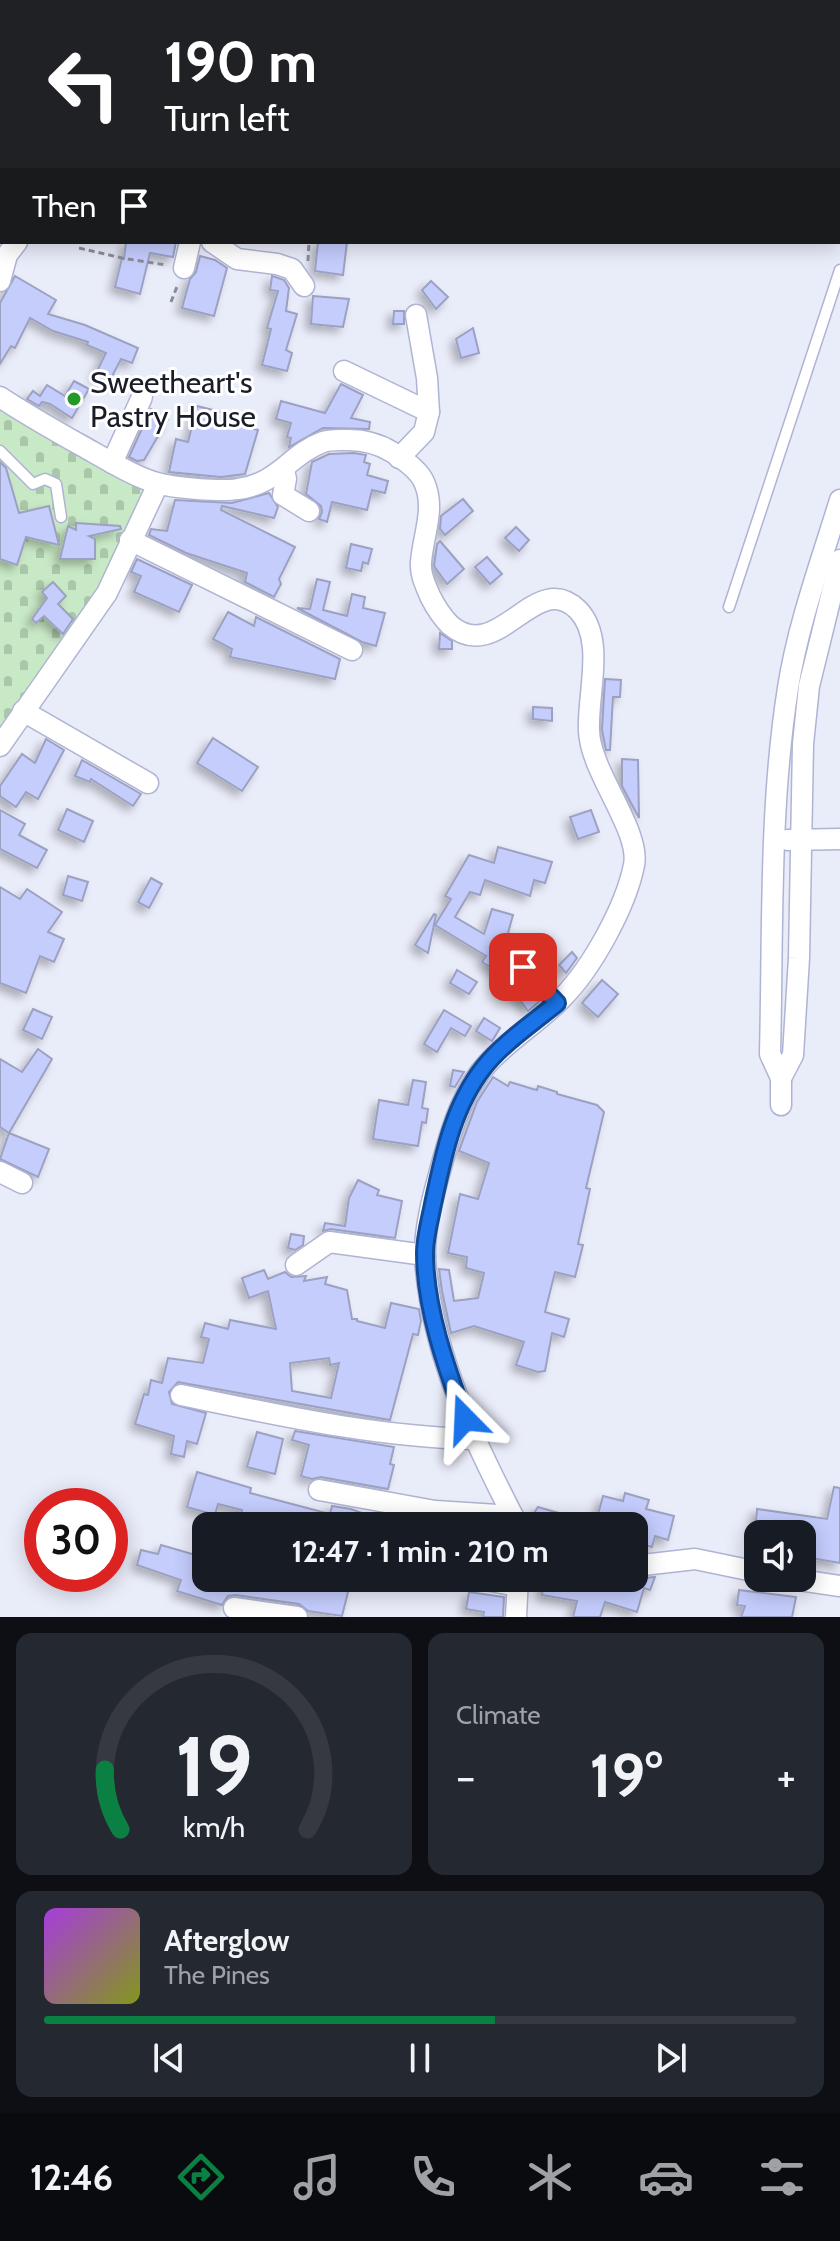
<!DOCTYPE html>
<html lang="en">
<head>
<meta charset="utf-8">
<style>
	body { margin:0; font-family:Cabin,sans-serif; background:#242831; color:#f1f3f6; height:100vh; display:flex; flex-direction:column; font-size:30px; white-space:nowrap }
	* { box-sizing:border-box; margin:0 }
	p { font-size:26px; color:#9ea1a6 }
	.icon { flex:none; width:44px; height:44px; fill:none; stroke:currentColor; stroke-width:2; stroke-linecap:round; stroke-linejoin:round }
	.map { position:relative; height:1617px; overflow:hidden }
	.panel { display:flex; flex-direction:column; gap:16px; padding:16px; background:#0d0f14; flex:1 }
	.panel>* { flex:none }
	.guide { position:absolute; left:0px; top:0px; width:840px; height:244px; box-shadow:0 4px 20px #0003; background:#202124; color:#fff; overflow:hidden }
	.tools { position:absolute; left:744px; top:1520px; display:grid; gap:16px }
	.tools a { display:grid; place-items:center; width:72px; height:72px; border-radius:16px; background:#171b24; box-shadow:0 4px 20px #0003; font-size:40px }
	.speed { position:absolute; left:24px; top:1488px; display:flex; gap:16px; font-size:40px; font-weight:700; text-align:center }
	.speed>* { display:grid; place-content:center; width:104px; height:104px; border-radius:50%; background:#171b24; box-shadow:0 4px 20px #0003; line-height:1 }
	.speed .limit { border:12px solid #d22; background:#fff; color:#111 }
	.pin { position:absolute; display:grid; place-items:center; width:68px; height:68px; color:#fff; margin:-34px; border-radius:16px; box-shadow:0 4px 12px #0006 }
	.me { position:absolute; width:88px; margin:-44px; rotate:339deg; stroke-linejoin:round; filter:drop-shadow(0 0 6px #0008) }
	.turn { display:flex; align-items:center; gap:28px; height:168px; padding:0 32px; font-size:36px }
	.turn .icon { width:104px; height:104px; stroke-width:2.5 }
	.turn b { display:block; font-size:56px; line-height:68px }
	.then { display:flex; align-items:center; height:76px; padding:0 32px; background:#0003; gap:16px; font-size:30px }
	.big { font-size:60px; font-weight:800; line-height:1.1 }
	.panel .widget { flex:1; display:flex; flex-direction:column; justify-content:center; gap:12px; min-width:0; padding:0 28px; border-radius:16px; background:#242831 }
	.panel .dial { align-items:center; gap:0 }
	.dial svg { height:208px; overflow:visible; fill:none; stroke:#363941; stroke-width:7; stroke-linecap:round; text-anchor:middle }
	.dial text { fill:#f1f3f6; stroke:none }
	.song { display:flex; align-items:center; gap:24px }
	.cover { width:96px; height:96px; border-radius:12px; background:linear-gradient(135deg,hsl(280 70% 55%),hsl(70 70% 35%)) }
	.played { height:8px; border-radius:4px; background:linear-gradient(90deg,#0b8043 60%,#363941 60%) }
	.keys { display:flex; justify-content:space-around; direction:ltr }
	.heat { display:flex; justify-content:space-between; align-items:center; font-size:44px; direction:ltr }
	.panel .tiles { flex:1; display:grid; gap:16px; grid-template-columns:1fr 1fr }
	.widget:last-child { grid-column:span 2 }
	.trip { position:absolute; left:192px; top:1512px; width:456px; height:80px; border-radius:16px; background:#171b24; box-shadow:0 4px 20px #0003; font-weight:800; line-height:80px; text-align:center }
	.tabs { display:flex; height:128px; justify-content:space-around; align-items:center; background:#090b0e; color:#9ea1a6 }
	.tabs .icon { width:56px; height:56px }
	.tabs .on { color:#0b8043 }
	.tabs b { font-size:36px; color:#f1f3f6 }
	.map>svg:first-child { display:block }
	.cemetery { fill:url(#cemetery-stones) }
	.building { fill:#c5cdfd; stroke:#9ca1c1; stroke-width:2; fill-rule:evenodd; filter:url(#shadow) }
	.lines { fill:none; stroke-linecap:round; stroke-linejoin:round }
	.service-casing { stroke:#afb4d4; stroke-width:13 }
	.minor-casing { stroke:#afb4d4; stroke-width:23 }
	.path { stroke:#898c98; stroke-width:3; stroke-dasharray:6 4; stroke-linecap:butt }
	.service { stroke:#fff; stroke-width:10 }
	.minor { stroke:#fff; stroke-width:20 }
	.route-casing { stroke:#114b97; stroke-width:20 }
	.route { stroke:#1a73e8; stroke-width:14 }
	.poi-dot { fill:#249828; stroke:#fff; stroke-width:3 }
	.labels { text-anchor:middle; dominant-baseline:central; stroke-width:6; stroke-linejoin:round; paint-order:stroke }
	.poi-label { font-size:30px; fill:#1a1c28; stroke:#fff; text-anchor:start }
</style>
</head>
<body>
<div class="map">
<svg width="840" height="1617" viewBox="0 0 840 1617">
	<defs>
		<pattern id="cemetery-stones" width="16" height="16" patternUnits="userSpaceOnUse" patternTransform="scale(2)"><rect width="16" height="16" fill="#c8e9c5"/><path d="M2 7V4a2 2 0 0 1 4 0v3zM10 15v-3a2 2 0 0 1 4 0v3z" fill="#abc7a9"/></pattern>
		<filter id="shadow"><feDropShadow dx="-5" dy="5" stdDeviation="4" flood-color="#0004"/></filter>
	</defs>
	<rect width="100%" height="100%" fill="#e9ecf9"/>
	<path class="cemetery" d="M0,407L151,489L103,593L0,738Z"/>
	<g class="building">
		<path d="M126,242H176L173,257L150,253L140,294L115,287L122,258L124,259Z"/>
		<path d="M318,242H347L343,275L315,271Z"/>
		<path d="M200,256L215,260L227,268L214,316L182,308L190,279L196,272Z"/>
		<path d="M15,276L56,300L48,314L85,325L138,348L132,363L121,359L109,382L95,375L106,353L87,345L88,342L53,331L30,318L15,348L11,346L0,364V303Z"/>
		<path d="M272,276L284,280L289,288L286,311L297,314L286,350L292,353L287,371L262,365L271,329L267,328L278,291L270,290Z"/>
		<path d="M431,281L448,297L436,309L422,290Z"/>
		<path d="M313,296L349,299L343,327L311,324Z"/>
		<path d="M394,311H404V324H393Z"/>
		<path d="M473,328L479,353L461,358L456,339Z"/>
		<path d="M74,381L89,389L72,418L50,404L42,402L39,406L27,399L33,391L40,396L47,385L65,396Z"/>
		<path d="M341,384L363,395L351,418L370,422L369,429L323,428L289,447L291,438L287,437L291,423L276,419L281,401L325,413Z"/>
		<path d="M197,406L225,413L223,421L258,430L245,474L221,477L169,472L176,439L188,442Z"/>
		<path d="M151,409L168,419L144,460L137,461L129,457Z"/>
		<path d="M354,453L366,455L364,462L370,464L367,475L388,481L385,493L372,490L367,510L332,502L327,522L319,519L322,512L321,506L306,494L312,462L329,454Z"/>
		<path d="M0,462L6,468L19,513L49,506L59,545L26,537L17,565L0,559Z"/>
		<path d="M269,493L278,507L274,518L222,506L221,510L295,547L279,579L281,584L274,597L245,582L247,573L186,553L149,535L151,529L167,531L175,500L232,503Z"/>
		<path d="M463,499L473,511L445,535L440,529L441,516Z"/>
		<path d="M76,523L120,526L121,529L89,536L95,539V559H60L68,526L76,530Z"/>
		<path d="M516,527L529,540L519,551L505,538Z"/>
		<path d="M440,541L464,569L447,584L434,566L437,544Z"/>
		<path d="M351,544L372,549L368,564L363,562L361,571L346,568Z"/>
		<path d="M487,557L502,574L490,584L475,567Z"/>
		<path d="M137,559L192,585L179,612L134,592L141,576L131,572Z"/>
		<path d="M317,579L330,582L323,610L347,616L352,594L365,597L363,608L385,613L376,646L362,642L297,608L310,609Z"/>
		<path d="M53,582L66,596L58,604L73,619L63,634L44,616L36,623L32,619L47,598L42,592Z"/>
		<path d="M228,612L254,626L256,617L340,659L335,679L230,657L232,649L213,639Z"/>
		<path d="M440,633L452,641V649H439Z"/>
		<path d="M605,679L621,680L620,697H613L610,750H606L602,730Z"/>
		<path d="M533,707L552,708V721L533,719Z"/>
		<path d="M213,738L258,767L242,791L197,763Z"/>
		<path d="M46,739L64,750L38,799L26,792L16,807L0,796V786L22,754L35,763Z"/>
		<path d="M622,759L638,760L639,818L622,786Z"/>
		<path d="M82,760L141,794L133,806L91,779L90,782L75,776Z"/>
		<path d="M67,809L93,821L84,842L58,830Z"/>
		<path d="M0,810L25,824L19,835L47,850L37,868L0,849Z"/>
		<path d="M591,810L599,832L578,839L570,817Z"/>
		<path d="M498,847L552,862L545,883L534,880L530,896L485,880L480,895L470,892L455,917L484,934L492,909L513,915L508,933L515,937L506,951L516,964L517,972L542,999L528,1011L500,973L482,962L486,956L435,925L451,899L445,896L469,855L494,863Z"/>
		<path d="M68,876L88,882L82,901L63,895Z"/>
		<path d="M151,878L162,884L149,908L138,902Z"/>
		<path d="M0,887L20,899L27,889L62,912L48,932L64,939L54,962L40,956L26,993L0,983Z"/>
		<path d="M434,914L436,915L428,953L415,945Z"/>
		<path d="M572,952L577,958L566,973L559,965Z"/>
		<path d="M457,970L477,982L469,994L450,983Z"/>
		<path d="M602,980L618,994L598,1017L582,1003Z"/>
		<path d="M33,1009L52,1017L42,1039L23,1030Z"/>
		<path d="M444,1010L471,1026L465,1036L451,1028L437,1052L424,1044Z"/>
		<path d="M484,1018L500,1028L492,1041L476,1031Z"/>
		<path d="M38,1049L52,1059L9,1133L0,1127V1059L22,1072Z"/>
		<path d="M453,1070L464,1072L455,1087L450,1086Z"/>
		<path d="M493,1077L508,1086L510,1082L533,1089L537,1090L538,1086L557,1092V1094L597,1105L604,1112L586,1188L590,1189L578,1244L583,1245L575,1277L555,1272L545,1312L569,1319L564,1337L552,1333L545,1371L538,1372L516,1365L524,1342L474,1326L451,1333L442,1291L439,1269L449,1270L454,1301L478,1298L484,1273L466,1268L467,1257L448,1253L460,1194L478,1199L489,1163L459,1151L477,1102Z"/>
		<path d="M413,1080L426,1082L422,1108L428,1109L426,1123L422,1122L418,1146L373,1139L379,1100L408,1105Z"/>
		<path d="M9,1133L49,1149L38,1177L0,1159Z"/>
		<path d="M358,1180L379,1190L377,1195L402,1201L395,1238L331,1229L323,1231L325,1223L345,1226L349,1198Z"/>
		<path d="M291,1234L304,1236L303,1245L295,1250L288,1248Z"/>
		<path d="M264,1270L268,1279L285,1272L291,1277L306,1276L304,1281L327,1277L325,1284L347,1290L352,1319H357V1321L385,1328L391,1303L419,1309L421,1321L418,1335L413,1334L390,1420L178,1382L169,1392L172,1404L206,1413L197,1444L187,1441L184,1457L171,1454L174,1436L135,1424L144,1394L148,1395L151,1380L162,1383L168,1358L203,1363L209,1339L201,1337L205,1323L228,1329L230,1320L276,1329L268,1291L249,1298L242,1278ZM329,1358L330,1365L339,1363L331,1398L292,1391L290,1363Z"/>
		<path d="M295,1431L394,1447L390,1464L394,1465L388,1489L321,1477L312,1479L301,1476L309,1445L292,1440Z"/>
		<path d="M257,1432L283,1439L275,1474L247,1467Z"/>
		<path d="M197,1472L251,1488L250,1493L330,1514L332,1506L351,1509L390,1523L389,1526H314L299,1522L298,1526H239L242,1510L218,1504L215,1515L187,1507Z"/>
		<path d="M834,1487L840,1488V1563L805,1557L809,1537H806V1534H755L757,1509L827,1519Z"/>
		<path d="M625,1493L649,1500L646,1509L674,1516L668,1540L655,1536L652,1547L634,1542V1526H612L596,1522L603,1496L623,1501Z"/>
		<path d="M538,1507L590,1522L589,1526H536V1520L532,1516Z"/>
		<path d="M161,1545L206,1558V1578H313V1580L349,1588L342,1616L308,1611L299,1604L236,1595L228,1596L222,1605L177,1591L181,1580L137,1565L141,1550L158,1554Z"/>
		<path d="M655,1577L650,1590L644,1588L637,1612L605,1602L600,1617H573L577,1601L542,1595L544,1578L635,1579Z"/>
		<path d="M739,1590L796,1597L792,1617H741L745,1606L737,1605Z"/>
		<path d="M469,1592L504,1597L503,1617H483L484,1612L466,1609Z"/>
	</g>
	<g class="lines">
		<defs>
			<g id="service">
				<path d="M0,451L33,484L45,479L56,484L61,517"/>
				<path d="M729,607L840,270"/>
				<path d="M523,967L557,1003"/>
			</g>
			<g id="minor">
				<path d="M267,2L269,0"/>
				<path d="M0,142L2,144"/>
				<path d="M212,242L237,259L277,264L292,269L304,286"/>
				<path d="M184,268L190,242"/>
				<path d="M0,281L7,255L17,242"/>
				<path d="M416,315L427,378L429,412"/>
				<path d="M344,371L429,412L424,432L399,458"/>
				<path d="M0,397C30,417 61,434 93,452C113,463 135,477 157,483C174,488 221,492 238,489C278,484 290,454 323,442C331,439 341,440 349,440C364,440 379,444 392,452C403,459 419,470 424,482C436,508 423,535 421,562C420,574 425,584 430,596C435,606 442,617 450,625C499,667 535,567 578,610C606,639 587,694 589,731C590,771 641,831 634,865C626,906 592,968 562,998C539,1022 510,1039 488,1063C464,1088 452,1127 443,1160C435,1189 424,1226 425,1257C431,1354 474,1441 518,1526"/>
				<path d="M112,463L142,397"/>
				<path d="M284,470L286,479L283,495L309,511"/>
				<path d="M130,540L352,650"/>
				<path d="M23,711L148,783"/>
				<path d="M0,746L107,593L158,484"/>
				<path d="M787,840L840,839"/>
				<path d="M781,1078L793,1055L799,958L803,744L809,686L840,560"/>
				<path d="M781,1105V1078L770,1054C773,933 769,808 788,688C798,624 821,562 840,500"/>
				<path d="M0,1172L22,1183"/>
				<path d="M296,1265L329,1242L425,1255"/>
				<path d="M181,1395C278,1415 375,1437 473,1439"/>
				<path d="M319,1490L435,1511L513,1516"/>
				<path d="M634,1566L695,1559L758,1572"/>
				<path d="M475,1578L518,1586"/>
				<path d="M786,1578L840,1586"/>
				<path d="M234,1608L297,1617"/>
				<path d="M516,1617L518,1578"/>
			</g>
		</defs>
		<use href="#service" class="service-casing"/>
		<use href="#minor" class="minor-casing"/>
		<g class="path">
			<path d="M79,248L122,258L166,265"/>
			<path d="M308,261L309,242"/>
			<path d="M171,302L178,284"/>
		</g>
		<use href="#service" class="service"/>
		<use href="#minor" class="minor"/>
	</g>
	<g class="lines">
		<defs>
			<path id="route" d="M465,1419C446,1367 425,1308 425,1253C425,1237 430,1220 433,1204C443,1157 453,1106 484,1067C503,1043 533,1023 557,1003L523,967"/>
		</defs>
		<use href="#route" class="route-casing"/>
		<use href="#route" class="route"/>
	</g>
	<circle class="poi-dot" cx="74" cy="399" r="8"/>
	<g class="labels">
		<g class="poi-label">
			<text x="90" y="382">Sweetheart's<tspan x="90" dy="34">Pastry House</tspan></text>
		</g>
	</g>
</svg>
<div class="tools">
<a><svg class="icon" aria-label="sound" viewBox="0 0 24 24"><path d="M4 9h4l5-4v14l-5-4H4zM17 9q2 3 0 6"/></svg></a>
</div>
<div class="speed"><div class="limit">30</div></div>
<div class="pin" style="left:523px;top:967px;background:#d93025"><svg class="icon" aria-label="arrive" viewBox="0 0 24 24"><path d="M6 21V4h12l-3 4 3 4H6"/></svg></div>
<svg class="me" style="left:465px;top:1419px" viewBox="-20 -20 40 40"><path d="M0-17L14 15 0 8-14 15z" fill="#1a73e8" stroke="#fff" stroke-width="4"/></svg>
<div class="trip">12:47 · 1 min · 210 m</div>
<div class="guide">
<div class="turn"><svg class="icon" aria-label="left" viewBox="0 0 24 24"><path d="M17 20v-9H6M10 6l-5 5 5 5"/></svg><div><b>190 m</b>Turn left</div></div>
<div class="then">Then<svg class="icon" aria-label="arrive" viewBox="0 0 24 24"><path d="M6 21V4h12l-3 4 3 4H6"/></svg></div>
</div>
</div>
<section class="panel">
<div class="tiles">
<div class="widget dial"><svg viewBox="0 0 100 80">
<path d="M14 69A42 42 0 1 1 86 69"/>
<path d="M14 69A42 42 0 0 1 8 46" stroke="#0b8043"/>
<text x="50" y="56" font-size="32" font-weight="700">19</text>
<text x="50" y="72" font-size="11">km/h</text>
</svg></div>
<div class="widget"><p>Climate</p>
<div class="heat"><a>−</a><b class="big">19°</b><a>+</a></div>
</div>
<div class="widget">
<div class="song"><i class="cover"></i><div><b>Afterglow</b><p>The Pines</p></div></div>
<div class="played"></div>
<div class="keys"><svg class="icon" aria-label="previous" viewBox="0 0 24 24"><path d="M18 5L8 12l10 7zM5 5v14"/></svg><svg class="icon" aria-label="pause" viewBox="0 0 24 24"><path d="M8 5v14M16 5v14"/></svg><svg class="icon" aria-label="next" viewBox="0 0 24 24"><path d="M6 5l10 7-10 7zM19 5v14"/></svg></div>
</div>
</div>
</section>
<nav class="tabs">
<b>12:46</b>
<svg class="icon on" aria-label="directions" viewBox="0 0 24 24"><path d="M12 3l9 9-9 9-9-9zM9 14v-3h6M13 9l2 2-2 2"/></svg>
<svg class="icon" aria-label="music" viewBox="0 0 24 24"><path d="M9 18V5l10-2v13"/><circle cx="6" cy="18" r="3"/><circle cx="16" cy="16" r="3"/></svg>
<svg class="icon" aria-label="phone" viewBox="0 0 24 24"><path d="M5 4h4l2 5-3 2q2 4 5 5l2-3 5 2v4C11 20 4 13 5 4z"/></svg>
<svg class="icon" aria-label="climate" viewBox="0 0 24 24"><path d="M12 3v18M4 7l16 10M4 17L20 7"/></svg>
<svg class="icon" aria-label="car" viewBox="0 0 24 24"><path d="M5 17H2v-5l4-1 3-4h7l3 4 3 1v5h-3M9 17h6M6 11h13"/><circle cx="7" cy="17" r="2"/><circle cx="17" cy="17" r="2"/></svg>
<svg class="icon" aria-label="filters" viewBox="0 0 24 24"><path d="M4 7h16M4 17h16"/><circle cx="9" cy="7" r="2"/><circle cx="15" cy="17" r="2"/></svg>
</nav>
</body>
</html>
